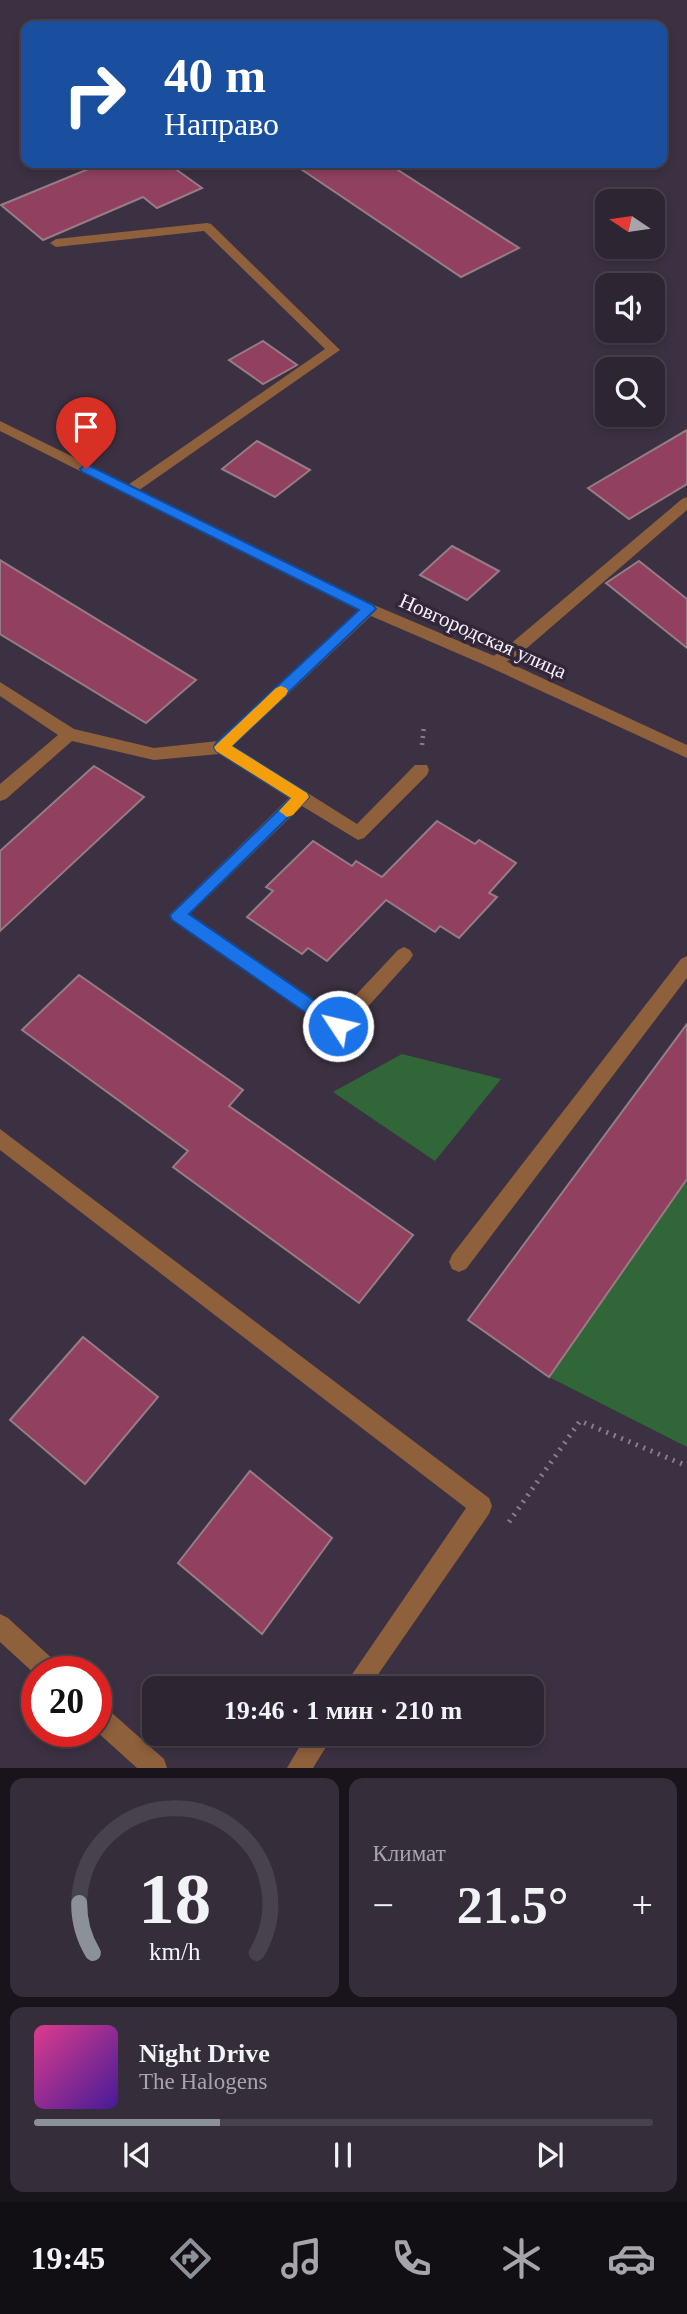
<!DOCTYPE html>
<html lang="ru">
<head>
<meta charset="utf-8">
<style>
	body { margin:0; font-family:Georgia,serif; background:#352d3a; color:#f1f3f6; height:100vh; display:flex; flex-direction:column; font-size:26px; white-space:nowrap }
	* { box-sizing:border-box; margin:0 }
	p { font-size:23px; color:#a7a5ac }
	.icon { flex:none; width:38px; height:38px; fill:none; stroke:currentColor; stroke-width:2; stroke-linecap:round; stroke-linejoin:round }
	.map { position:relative; height:1768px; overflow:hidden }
	.side { display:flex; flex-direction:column; gap:10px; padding:10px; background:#19141c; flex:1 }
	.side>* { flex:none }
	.guide { position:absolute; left:21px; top:21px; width:646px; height:147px; border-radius:14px; box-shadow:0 4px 10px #0003,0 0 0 2px #48424d; background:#1a4fa0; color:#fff; overflow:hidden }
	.needle { width:46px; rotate:283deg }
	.buttons { position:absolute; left:595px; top:189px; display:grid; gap:14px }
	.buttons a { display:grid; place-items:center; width:70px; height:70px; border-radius:14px; background:#2d2532; box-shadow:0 4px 10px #0003,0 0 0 2px #48424d; font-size:35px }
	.speed { position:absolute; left:21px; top:1656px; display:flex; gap:14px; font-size:35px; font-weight:700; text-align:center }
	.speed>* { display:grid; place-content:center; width:91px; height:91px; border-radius:50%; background:#2d2532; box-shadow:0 4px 10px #0003,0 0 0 2px #48424d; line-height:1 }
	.speed .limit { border:10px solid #d22; background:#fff; color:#111 }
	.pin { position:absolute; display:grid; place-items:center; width:60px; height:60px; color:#fff; margin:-72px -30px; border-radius:50% 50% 50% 0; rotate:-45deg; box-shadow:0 0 7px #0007 }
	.pin .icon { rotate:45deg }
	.me { position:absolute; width:77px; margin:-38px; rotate:305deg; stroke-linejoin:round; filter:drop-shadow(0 0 5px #0008) }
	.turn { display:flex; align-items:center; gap:24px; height:147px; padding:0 28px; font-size:32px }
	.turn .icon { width:91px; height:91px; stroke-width:2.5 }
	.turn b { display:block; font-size:49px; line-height:60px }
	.big { font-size:52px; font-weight:700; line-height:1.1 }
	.side .card { flex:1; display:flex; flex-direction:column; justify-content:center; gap:10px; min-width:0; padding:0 24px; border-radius:14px; background:#352d3a }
	.side .dial { align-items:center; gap:0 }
	.dial svg { height:182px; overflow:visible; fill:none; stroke:#48424d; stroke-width:7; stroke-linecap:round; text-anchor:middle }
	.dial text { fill:#f1f3f6; stroke:none }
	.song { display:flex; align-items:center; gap:21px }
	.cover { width:84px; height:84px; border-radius:10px; background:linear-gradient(135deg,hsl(330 70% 55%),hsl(260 70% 35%)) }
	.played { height:7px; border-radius:4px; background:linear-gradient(90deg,#8c9099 30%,#48424d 30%) }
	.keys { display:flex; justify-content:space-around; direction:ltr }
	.heat { display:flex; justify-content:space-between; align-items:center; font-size:38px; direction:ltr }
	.side .tiles { flex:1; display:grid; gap:10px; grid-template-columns:1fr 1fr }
	.card:last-child { grid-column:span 2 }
	.trip { position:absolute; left:142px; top:1676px; width:402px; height:70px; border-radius:14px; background:#2d2532; box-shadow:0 4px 10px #0003,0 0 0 2px #48424d; font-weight:700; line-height:70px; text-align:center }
	.dock { display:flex; height:112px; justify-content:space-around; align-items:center; background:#120f14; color:#a7a5ac }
	.dock .icon { width:49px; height:49px }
	.dock .on { color:#8c9099 }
	.dock b { font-size:32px; color:#f1f3f6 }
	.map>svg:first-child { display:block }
	.green { fill:#316738 }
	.building { fill:#914060; stroke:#967c84; stroke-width:2 }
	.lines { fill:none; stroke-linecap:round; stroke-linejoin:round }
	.path-far1 { stroke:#867d8c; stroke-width:4.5; stroke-dasharray:2 5; stroke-linecap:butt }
	.path { stroke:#867d8c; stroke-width:5; stroke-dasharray:2 6; stroke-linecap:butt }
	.service { fill:#8e603c; fill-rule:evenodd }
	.minor { fill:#8e603c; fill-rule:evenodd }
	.route { fill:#1a73e8; stroke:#114b97; stroke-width:2 }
	.slow { fill:#f59e0b }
	.labels { text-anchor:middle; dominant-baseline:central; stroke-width:7; stroke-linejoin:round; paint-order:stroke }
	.street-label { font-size:21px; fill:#f7f0fb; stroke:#322738 }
</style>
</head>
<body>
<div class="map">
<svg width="687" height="1768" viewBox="0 0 687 1768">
	<rect width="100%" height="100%" fill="#3c3142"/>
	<g class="green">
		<path d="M402,1054L501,1079L435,1161L333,1092Z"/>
		<path d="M687,1179V1447L549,1377Z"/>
	</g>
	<g class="building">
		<path d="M103,163H167L202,188L157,208L143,197L43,240L1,205Z"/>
		<path d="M292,163H387L519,248L461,277Z"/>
		<path d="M263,341L297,365L263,384L229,360Z"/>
		<path d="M687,430V484L629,519L588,488Z"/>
		<path d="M257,441L310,470L275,497L222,469Z"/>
		<path d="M452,546L499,571L467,600L420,575Z"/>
		<path d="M0,560L196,680L146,723L0,634Z"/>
		<path d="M639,561L687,599V648L606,583Z"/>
		<path d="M94,766L144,797L0,931V851Z"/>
		<path d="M437,821L475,844L479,840L516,863L489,893L497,897L459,938L440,926L435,932L386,900L327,961L308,948L302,954L247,917L273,891L266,887L313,841L352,866L356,861L382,877Z"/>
		<path d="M79,975L243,1090L229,1106L413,1235L359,1303L173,1167L188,1151L22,1030Z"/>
		<path d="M687,1024V1179L549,1377L468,1320Z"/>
		<path d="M83,1337L158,1397L85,1484L10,1420Z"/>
		<path d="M250,1471L332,1538L262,1634L178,1563Z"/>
	</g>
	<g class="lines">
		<path class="path-far1" d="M422,745L424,726"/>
		<g class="path">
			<path d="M509,1522L580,1421L687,1466"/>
			<path d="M352,1745L360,1734"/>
		</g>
		<g class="service">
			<path d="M207,223L211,224L340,350L135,493H125L123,490L125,487L325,349L204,231L56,247L50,243L56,239Z"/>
			<path d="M687,497V510L520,654L499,666H487L485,662L508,646L682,499Z"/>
			<path d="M369,604L377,609L374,613L233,746L357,824L415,765H427L429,770L427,775L364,838L358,840L302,806L190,914L337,1015L398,950L404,947L410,950L413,955L410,960L345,1032L338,1034L172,920L169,915L289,798L219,754L154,760L72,741L6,799L0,801V784L58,735L0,696V682L74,729L154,748L218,741L364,605Z"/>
			<path d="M687,956V978L466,1269L459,1272L452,1269L449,1262L452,1255L681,959Z"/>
			<path d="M0,1129L489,1498L492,1506L489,1514L368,1689H342L466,1508L0,1150Z"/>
			<path d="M0,1614L8,1618L57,1663L61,1671H37V1676L0,1642Z"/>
			<path d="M96,1702L104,1706L164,1759L167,1768H137L96,1731Z"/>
			<path d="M307,1734H334L313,1768H287Z"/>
		</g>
		<path class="minor" d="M0,421L374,605L499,658L687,745V758L487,666L364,613L0,431Z"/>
	</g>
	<path class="route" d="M86,464L373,605L376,609L232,746L307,793L309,797L189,914L344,1021L347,1026L344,1031L338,1033L332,1031L172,920L170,915L291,798L216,751L214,747L216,743L359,610L82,472L80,469Z"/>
	<path class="slow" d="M281,686L286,688L288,691L286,695L232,746L307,793L309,797L293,815L287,817L279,811L291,798L216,751L214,747L276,688Z"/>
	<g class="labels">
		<g class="street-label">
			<text transform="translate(483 636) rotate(24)">Новгородская улица</text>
		</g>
	</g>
</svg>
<div class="buttons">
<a><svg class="needle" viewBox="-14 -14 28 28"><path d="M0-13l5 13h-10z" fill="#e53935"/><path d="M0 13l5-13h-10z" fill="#a7a5ac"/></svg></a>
<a><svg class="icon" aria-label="sound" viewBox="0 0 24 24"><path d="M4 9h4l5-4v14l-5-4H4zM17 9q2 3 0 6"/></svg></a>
<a><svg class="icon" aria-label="search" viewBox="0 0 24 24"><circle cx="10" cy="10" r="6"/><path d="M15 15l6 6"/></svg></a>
</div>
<div class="speed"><div class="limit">20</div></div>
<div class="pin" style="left:86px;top:469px;background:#d93025"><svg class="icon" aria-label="arrive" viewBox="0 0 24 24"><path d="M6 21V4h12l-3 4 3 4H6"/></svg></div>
<svg class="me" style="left:338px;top:1026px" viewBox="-20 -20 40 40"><circle r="17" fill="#1a73e8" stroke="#fff" stroke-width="3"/><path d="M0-11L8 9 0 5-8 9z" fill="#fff"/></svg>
<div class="trip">19:46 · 1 мин · 210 m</div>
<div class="guide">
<div class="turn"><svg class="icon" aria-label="right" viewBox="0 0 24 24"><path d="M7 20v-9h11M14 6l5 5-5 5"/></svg><div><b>40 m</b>Направо</div></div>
</div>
</div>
<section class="side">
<div class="tiles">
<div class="card dial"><svg viewBox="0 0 100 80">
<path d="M14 69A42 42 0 1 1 86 69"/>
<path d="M14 69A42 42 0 0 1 8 47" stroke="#8c9099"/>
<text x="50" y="56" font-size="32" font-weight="700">18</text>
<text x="50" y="72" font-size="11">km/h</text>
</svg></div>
<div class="card"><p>Климат</p>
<div class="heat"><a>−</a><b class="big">21.5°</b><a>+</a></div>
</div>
<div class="card">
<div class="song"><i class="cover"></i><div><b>Night Drive</b><p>The Halogens</p></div></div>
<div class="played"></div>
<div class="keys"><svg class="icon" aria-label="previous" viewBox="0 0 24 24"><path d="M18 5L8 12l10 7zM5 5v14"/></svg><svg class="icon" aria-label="pause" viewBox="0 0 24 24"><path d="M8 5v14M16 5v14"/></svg><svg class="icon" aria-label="next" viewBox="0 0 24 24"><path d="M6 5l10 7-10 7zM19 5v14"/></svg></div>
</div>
</div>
</section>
<nav class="dock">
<b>19:45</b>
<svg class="icon on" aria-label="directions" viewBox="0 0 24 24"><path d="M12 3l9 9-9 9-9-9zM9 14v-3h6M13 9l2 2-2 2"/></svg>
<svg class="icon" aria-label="music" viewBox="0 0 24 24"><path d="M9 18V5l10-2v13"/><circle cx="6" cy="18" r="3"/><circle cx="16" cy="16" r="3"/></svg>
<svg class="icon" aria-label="phone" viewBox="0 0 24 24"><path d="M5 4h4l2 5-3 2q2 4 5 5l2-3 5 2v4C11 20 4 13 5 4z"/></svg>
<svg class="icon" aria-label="climate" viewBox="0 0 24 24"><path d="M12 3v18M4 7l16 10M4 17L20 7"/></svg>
<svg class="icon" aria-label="car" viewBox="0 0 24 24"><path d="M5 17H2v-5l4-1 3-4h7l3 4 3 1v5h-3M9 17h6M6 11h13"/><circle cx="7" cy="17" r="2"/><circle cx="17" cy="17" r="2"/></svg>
</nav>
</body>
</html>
